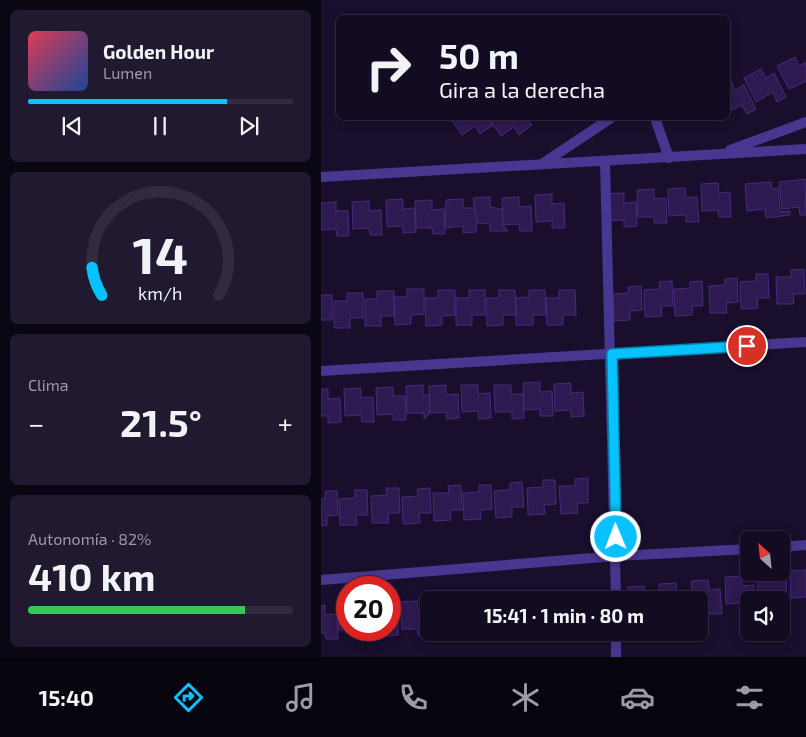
<!DOCTYPE html>
<html lang="es">
<head>
<meta charset="utf-8">
<style>
	body { margin:0; font-family:"Exo 2",sans-serif; background:#20192f; color:#f1f3f6; height:100vh; display:flex; flex-direction:column; font-size:19px; white-space:nowrap }
	* { box-sizing:border-box; margin:0 }
	p { font-size:16px; color:#9d9ba5 }
	.icon { flex:none; width:28px; height:28px; fill:none; stroke:currentColor; stroke-width:2; stroke-linecap:round; stroke-linejoin:round }
	.map { position:relative; flex:1; overflow:hidden }
	.panel { display:flex; flex-direction:column; gap:10px; padding:10px; background:#0a0613; width:321px }
	.panel>* { flex:none }
	.guide { position:absolute; left:15px; top:15px; width:394px; height:105px; border-radius:8px; box-shadow:0 2px 12px #0003,0 0 0 1px #322b40; background:#130b22; color:#f1f3f6; overflow:hidden }
	.needle { width:32px; rotate:333deg }
	.buttons { position:absolute; left:419px; top:531px; display:grid; gap:10px }
	.buttons a { display:grid; place-items:center; width:50px; height:50px; border-radius:8px; background:#130b22; box-shadow:0 2px 12px #0003,0 0 0 1px #322b40; font-size:25px }
	.speed { position:absolute; left:15px; top:576px; display:flex; gap:10px; font-size:25px; font-weight:700; text-align:center }
	.speed>* { display:grid; place-content:center; width:65px; height:65px; border-radius:50%; background:#130b22; box-shadow:0 2px 12px #0003,0 0 0 1px #322b40; line-height:1 }
	.speed .limit { border:8px solid #d22; background:#fff; color:#111 }
	.pin { position:absolute; display:grid; place-items:center; width:42px; height:42px; color:#fff; margin:-21px; border:2px solid #fff; border-radius:50%; box-shadow:0 1px 5px #0007 }
	.me { position:absolute; width:55px; margin:-28px; rotate:359deg; stroke-linejoin:round; filter:drop-shadow(0 0 4px #0008) }
	.turn { display:flex; align-items:center; gap:18px; height:105px; padding:0 20px; font-size:22px }
	.turn .icon { width:65px; height:65px; stroke-width:2.5 }
	.turn b { display:block; font-size:35px; line-height:42px }
	.big { font-size:38px; font-weight:700; line-height:1.1 }
	.panel .card { flex:1; display:flex; flex-direction:column; justify-content:center; gap:8px; min-width:0; padding:0 18px; border-radius:8px; background:#20192f }
	.panel .dial { align-items:center; gap:0 }
	.dial svg { height:130px; overflow:visible; fill:none; stroke:#322b40; stroke-width:7; stroke-linecap:round; text-anchor:middle }
	.dial text { fill:#f1f3f6; stroke:none }
	.song { display:flex; align-items:center; gap:15px }
	.cover { width:60px; height:60px; border-radius:8px; background:linear-gradient(135deg,hsl(350 70% 55%),hsl(220 70% 35%)) }
	.played { height:5px; border-radius:2px; background:linear-gradient(90deg,#08c2ff 75%,#322b40 75%) }
	.keys { display:flex; justify-content:space-around; direction:ltr }
	.heat { display:flex; justify-content:space-between; align-items:center; font-size:28px; direction:ltr }
	.charge { height:8px; border-radius:4px; background:linear-gradient(90deg,#34c759 82%,#322b40 0) }
	.trip { position:absolute; left:99px; top:591px; width:288px; height:50px; border-radius:8px; background:#130b22; box-shadow:0 2px 12px #0003,0 0 0 1px #322b40; font-weight:700; line-height:50px; text-align:center }
	.tab-bar { display:flex; height:80px; justify-content:space-around; align-items:center; background:#08040e; color:#9d9ba5 }
	.tab-bar .icon { width:35px; height:35px }
	.tab-bar .current { color:#08c2ff }
	.tab-bar b { font-size:22px; color:#f1f3f6 }
	main { display:flex; flex:1; min-height:0 }
	.map>svg:first-child { display:block }
	.building { fill:#2d1a50; stroke:#472a7e }
	.lines { fill:none; stroke-linecap:round; stroke-linejoin:round }
	.lane { stroke:#473790; stroke-width:10 }
	.route-casing { stroke:#057ea6; stroke-width:12 }
	.route { stroke:#08c2ff; stroke-width:9 }
</style>
</head>
<body>
<main>
<section class="panel">
<div class="card">
<div class="song"><i class="cover"></i><div><b>Golden Hour</b><p>Lumen</p></div></div>
<div class="played"></div>
<div class="keys"><svg class="icon" aria-label="previous" viewBox="0 0 24 24"><path d="M18 5L8 12l10 7zM5 5v14"/></svg><svg class="icon" aria-label="pause" viewBox="0 0 24 24"><path d="M8 5v14M16 5v14"/></svg><svg class="icon" aria-label="next" viewBox="0 0 24 24"><path d="M6 5l10 7-10 7zM19 5v14"/></svg></div>
</div>
<div class="card dial"><svg viewBox="0 0 100 80">
<path d="M14 69A42 42 0 1 1 86 69"/>
<path d="M14 69A42 42 0 0 1 8 52" stroke="#08c2ff"/>
<text x="50" y="56" font-size="32" font-weight="700">14</text>
<text x="50" y="72" font-size="11">km/h</text>
</svg></div>
<div class="card"><p>Clima</p>
<div class="heat"><a>−</a><b class="big">21.5°</b><a>+</a></div>
</div>
<div class="card"><p>Autonomía · 82%</p><b class="big">410 km</b><div class="charge"></div></div>
</section>
<div class="map">
<svg width="485" height="657" viewBox="0 0 485 657">
	<rect width="100%" height="100%" fill="#190f2d"/>
	<g class="building">
		<path d="M474,57L478,66L485,62V81L468,89L456,66Z"/>
		<path d="M440,69L445,78L453,73L465,97L456,102L452,92L435,102L423,78Z"/>
		<path d="M410,81L414,90L423,85L435,109L426,114L421,105L406,112V83Z"/>
		<path d="M129,118H167L172,125L159,134L154,126L141,135Z"/>
		<path d="M167,118H206L211,125L198,135L193,127L180,136Z"/>
		<path d="M484,179L485,215H479L478,207L461,209L458,182Z"/>
		<path d="M450,182L451,189L457,188L459,212L469,211V215L445,218L444,209L426,211L424,184Z"/>
		<path d="M397,183L398,193L409,192L410,217H398L397,210L381,211L380,184Z"/>
		<path d="M364,188L365,198L376,197L378,222H365V215L348,216L347,189Z"/>
		<path d="M333,189V199L345,198L346,223H333V217H317L316,190Z"/>
		<path d="M303,193V203L315,202L316,226L303,227V220L287,221L286,194Z"/>
		<path d="M231,194V204L243,203L244,228H231V221L215,222L214,195Z"/>
		<path d="M169,197V207L181,209L182,225L187,231H169V224L156,223L152,198Z"/>
		<path d="M198,197V207L210,206L211,231H199L198,224L182,225L181,198Z"/>
		<path d="M82,199V209L93,208L95,232L82,233V226L66,227L65,200Z"/>
		<path d="M142,199V208H154L156,223L155,232L142,233V226L124,228L125,200Z"/>
		<path d="M111,200V210L123,209L124,234H112L111,228H95L94,201Z"/>
		<path d="M48,201V211L60,210L61,235H49L48,228L32,229L31,202Z"/>
		<path d="M15,202V211H27L28,236H16L15,229L0,230V203Z"/>
		<path d="M483,269L484,294H472L473,304H456L455,277H470V270Z"/>
		<path d="M435,274H447L448,298H436L437,308L420,309L419,282L435,281Z"/>
		<path d="M416,278L417,302L405,303L406,313H389L388,286L404,285V279Z"/>
		<path d="M351,281L352,306H340L341,316L324,317L323,290L339,289L338,282Z"/>
		<path d="M381,281L382,306H371V315L354,316L353,289L369,288V282Z"/>
		<path d="M320,286L321,310L309,311V320L293,321L292,294L308,293L307,287Z"/>
		<path d="M86,289H103V314L90,315V324L74,325L73,297H86Z"/>
		<path d="M117,290H134V315L121,316V325L105,326L104,298H117Z"/>
		<path d="M148,290H164V315H151V325H135V298H148Z"/>
		<path d="M178,290H194L195,315H182V325L166,326L165,298H178Z"/>
		<path d="M208,290H224L225,315H212V325H195V298L208,297Z"/>
		<path d="M238,290H254L255,315H242V325H226L225,298H238Z"/>
		<path d="M56,291H73V316H60V326H44V299H56Z"/>
		<path d="M26,293H42V318H29V328H13V301H26Z"/>
		<rect x="0" y="295" width="11" height="25"/>
		<path d="M219,382V392L231,391L232,416H219V409L203,410L202,383Z"/>
		<path d="M250,383V393L262,392L263,416L250,417V410L234,411L233,384Z"/>
		<path d="M102,385V395H109V413L103,419V413H86L85,386Z"/>
		<path d="M125,385V395L137,394L138,418L126,419L125,412L109,413L108,386Z"/>
		<path d="M140,385H157V394L169,393L170,418L158,419L157,411L141,412Z"/>
		<path d="M173,385H190V394H202L203,418L191,419V412H174Z"/>
		<path d="M72,387V396H84L85,420H72V414L56,415L55,388Z"/>
		<path d="M40,388V398L52,397L53,422H41L40,415L24,416L23,389Z"/>
		<path d="M0,389H7V399L19,398L20,422L7,423V416H0Z"/>
		<path d="M267,478V503H256L257,513L240,514L238,486H254V479Z"/>
		<path d="M222,480H234L235,504L223,505L224,514L207,515L206,488L222,487Z"/>
		<path d="M201,482L203,507H191V517L175,518L173,491L189,490V483Z"/>
		<path d="M140,485L141,510H129L130,520L113,521L112,493H128L127,486Z"/>
		<path d="M158,485H170L171,509L159,510L160,519L143,520L142,493L158,492Z"/>
		<path d="M65,488H78L79,513H67L68,523H51L50,496L66,495Z"/>
		<path d="M109,488L110,513H98L99,523L82,524L81,497L97,496L96,489Z"/>
		<path d="M34,490H46L47,515H35L36,525H19L18,499L34,498Z"/>
		<path d="M4,491H16L17,515L6,516V525L0,526V499H4Z"/>
		<path d="M485,570V597L470,598L469,571Z"/>
		<path d="M436,573H453V582L465,581L466,606H460V600H437Z"/>
		<path d="M421,576V586L433,585V600H428V610H421V603L405,604L404,577Z"/>
		<path d="M387,580L388,590L399,589L401,614H388V607L378,608V600H371L370,581Z"/>
		<path d="M355,583V593L367,592L368,600H339L338,584Z"/>
		<path d="M323,586L324,596L335,595L336,600H307V587Z"/>
		<path d="M254,591L255,600H238V592Z"/>
		<path d="M157,595V600H140V596Z"/>
		<path d="M223,595V600H206V596Z"/>
		<path d="M96,601L97,611L108,609V636L97,635V629H81L79,602Z"/>
		<path d="M17,603H26V630H33H18Z"/>
		<path d="M4,605V615L16,614L17,639H5L4,633H0V606Z"/>
		<path d="M69,611H77V635L65,636V630H69Z"/>
		<path d="M34,630H46L47,636L34,637Z"/>
	</g>
	<g class="lines">
		<g class="lane">
			<path d="M334,118L348,158"/>
			<path d="M409,150L485,122"/>
			<path d="M284,162L295,600"/>
			<path d="M221,164L290,118"/>
			<path d="M0,177L485,149"/>
			<path d="M0,371L485,342"/>
			<path d="M460,547L485,545"/>
			<path d="M0,580L296,556L428,549"/>
			<path d="M295,657V632"/>
		</g>
	</g>
	<g class="lines">
		<defs>
			<path id="route" d="M295,537L291,354L426,346"/>
		</defs>
		<use href="#route" class="route-casing"/>
		<use href="#route" class="route"/>
	</g>
</svg>
<div class="buttons">
<a><svg class="needle" viewBox="-14 -14 28 28"><path d="M0-13l5 13h-10z" fill="#e53935"/><path d="M0 13l5-13h-10z" fill="#9d9ba5"/></svg></a>
<a><svg class="icon" aria-label="sound" viewBox="0 0 24 24"><path d="M4 9h4l5-4v14l-5-4H4zM17 9q2 3 0 6"/></svg></a>
</div>
<div class="speed"><div class="limit">20</div></div>
<div class="pin" style="left:426px;top:346px;background:#d93025"><svg class="icon" aria-label="arrive" viewBox="0 0 24 24"><path d="M6 21V4h12l-3 4 3 4H6"/></svg></div>
<svg class="me" style="left:295px;top:537px" viewBox="-20 -20 40 40"><circle r="17" fill="#08c2ff" stroke="#fff" stroke-width="3"/><path d="M0-11L8 9 0 5-8 9z" fill="#fff"/></svg>
<div class="trip">15:41 · 1 min · 80 m</div>
<div class="guide">
<div class="turn"><svg class="icon" aria-label="right" viewBox="0 0 24 24"><path d="M7 20v-9h11M14 6l5 5-5 5"/></svg><div><b>50 m</b>Gira a la derecha</div></div>
</div>
</div>
</main>
<nav class="tab-bar">
<b>15:40</b>
<svg class="icon current" aria-label="directions" viewBox="0 0 24 24"><path d="M12 3l9 9-9 9-9-9zM9 14v-3h6M13 9l2 2-2 2"/></svg>
<svg class="icon" aria-label="music" viewBox="0 0 24 24"><path d="M9 18V5l10-2v13"/><circle cx="6" cy="18" r="3"/><circle cx="16" cy="16" r="3"/></svg>
<svg class="icon" aria-label="phone" viewBox="0 0 24 24"><path d="M5 4h4l2 5-3 2q2 4 5 5l2-3 5 2v4C11 20 4 13 5 4z"/></svg>
<svg class="icon" aria-label="climate" viewBox="0 0 24 24"><path d="M12 3v18M4 7l16 10M4 17L20 7"/></svg>
<svg class="icon" aria-label="car" viewBox="0 0 24 24"><path d="M5 17H2v-5l4-1 3-4h7l3 4 3 1v5h-3M9 17h6M6 11h13"/><circle cx="7" cy="17" r="2"/><circle cx="17" cy="17" r="2"/></svg>
<svg class="icon" aria-label="filters" viewBox="0 0 24 24"><path d="M4 7h16M4 17h16"/><circle cx="9" cy="7" r="2"/><circle cx="15" cy="17" r="2"/></svg>
</nav>
</body>
</html>
